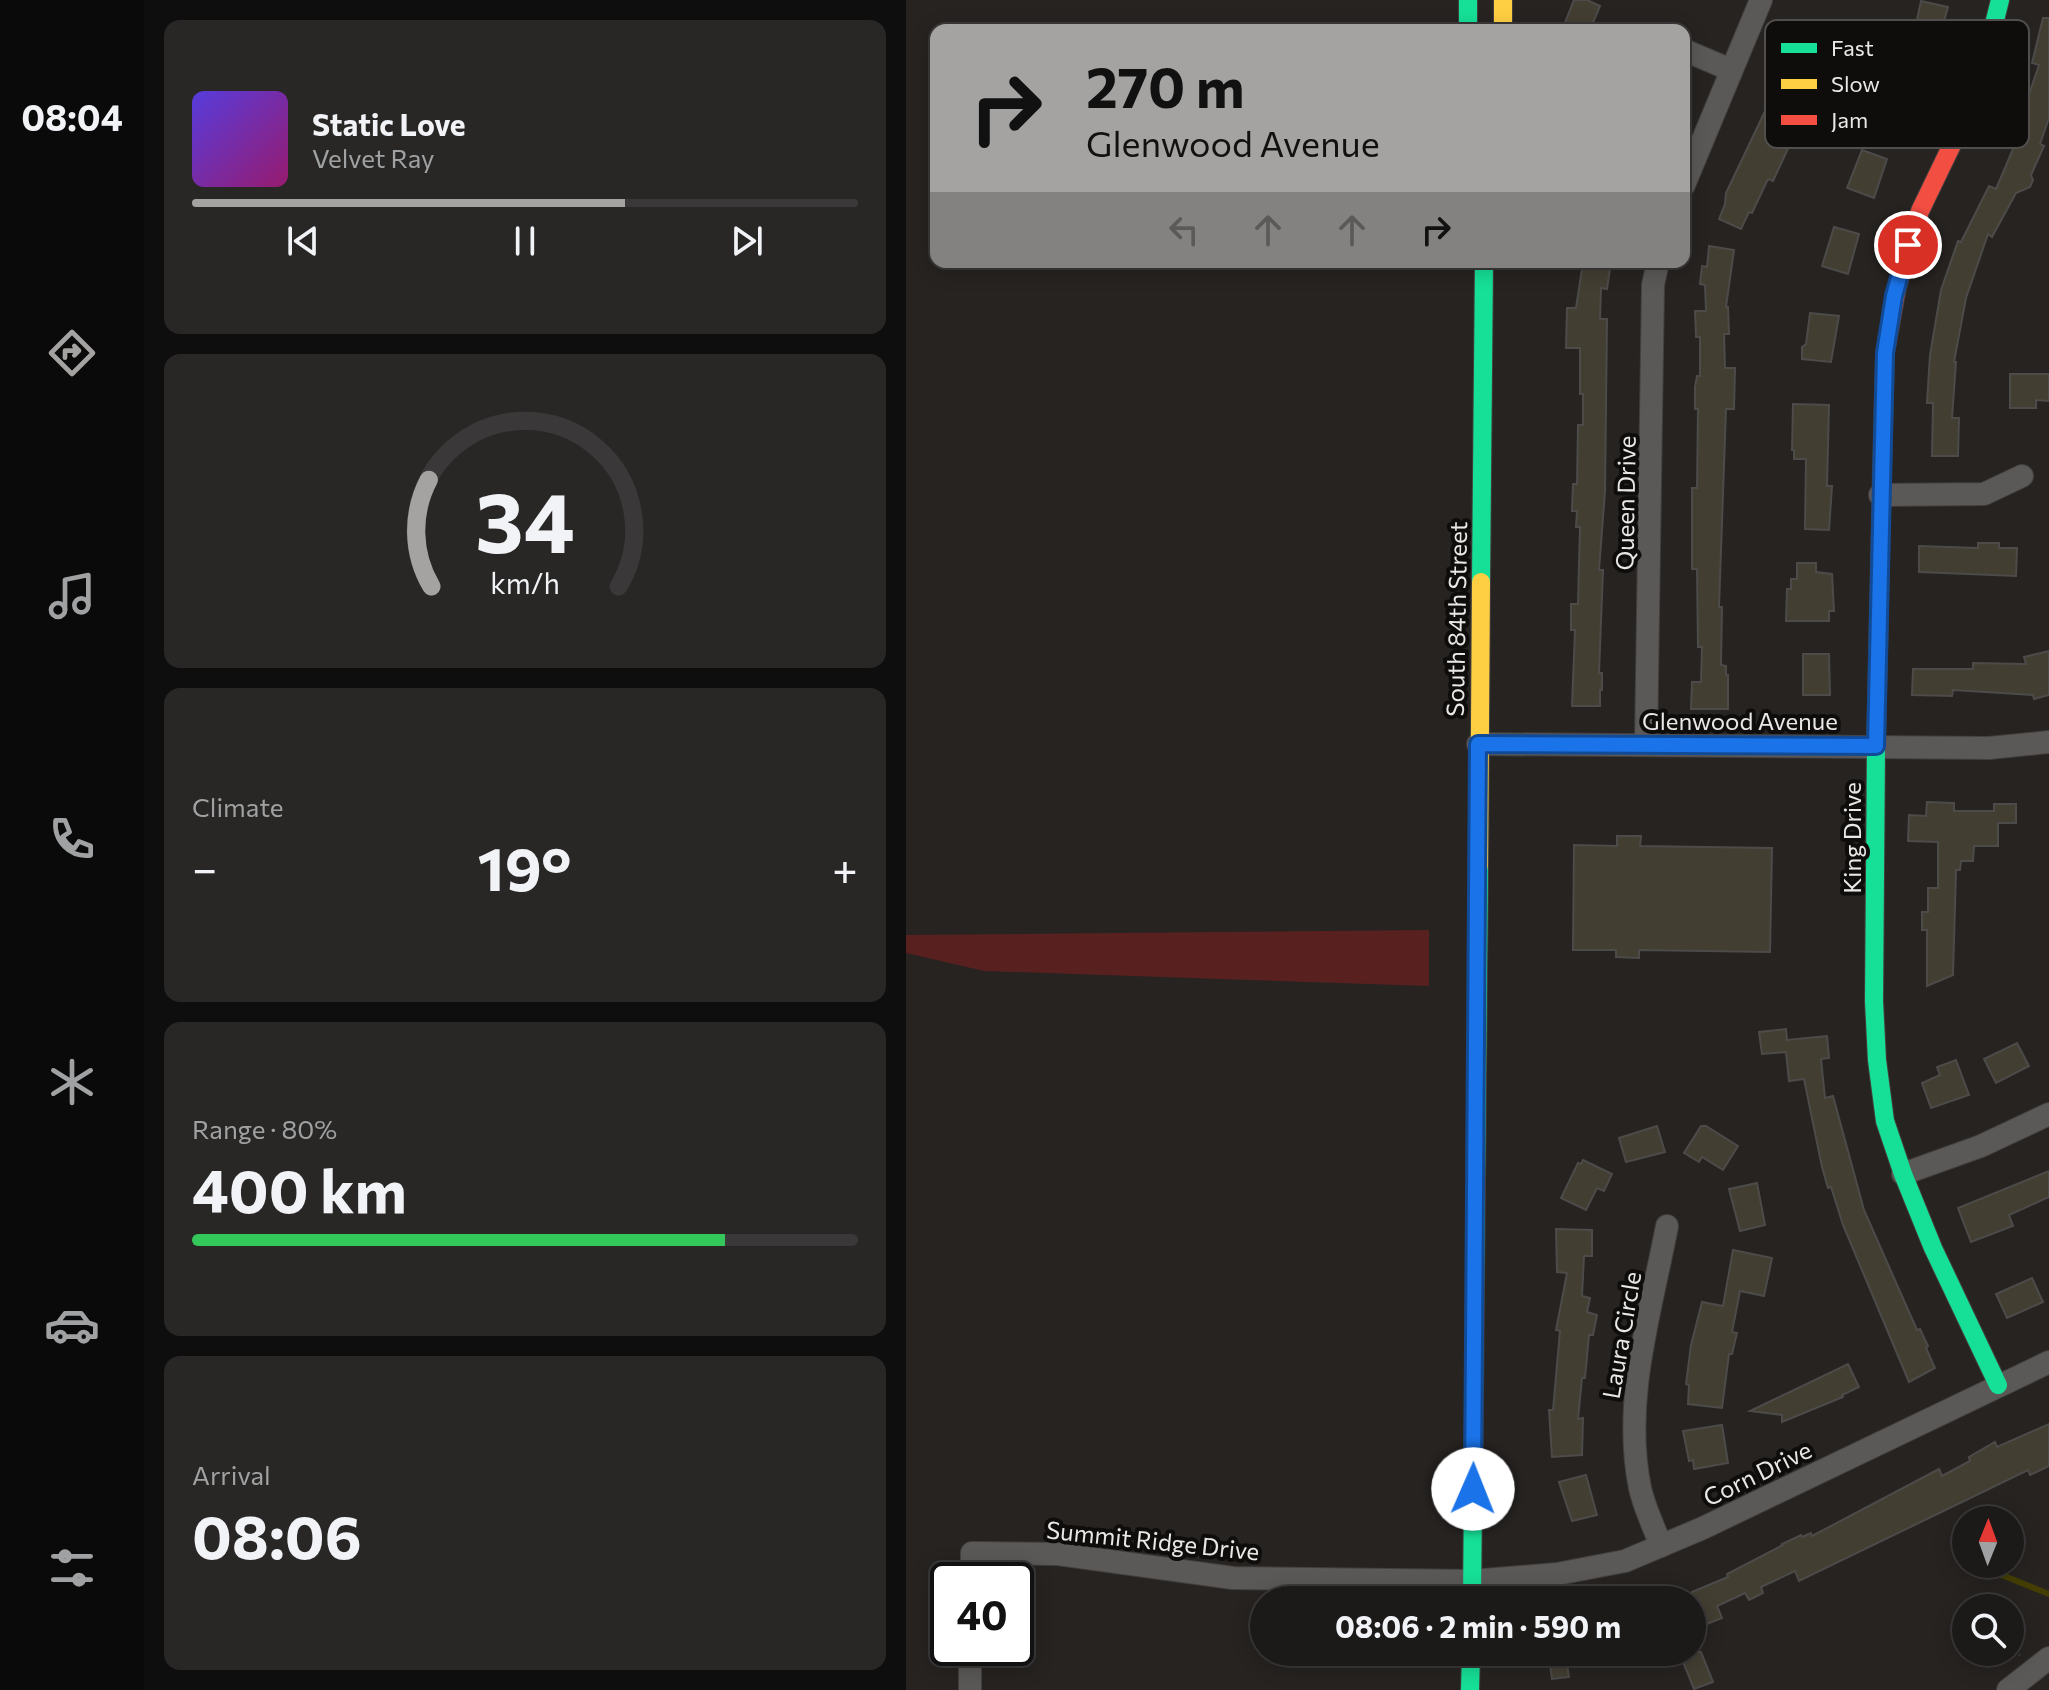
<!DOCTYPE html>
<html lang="en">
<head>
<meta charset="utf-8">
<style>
	body { margin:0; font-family:Commissioner,sans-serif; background:#292726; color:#f1f3f6; height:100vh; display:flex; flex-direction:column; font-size:30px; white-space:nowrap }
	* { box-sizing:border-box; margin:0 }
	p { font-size:26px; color:#a0a1a2 }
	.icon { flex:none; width:44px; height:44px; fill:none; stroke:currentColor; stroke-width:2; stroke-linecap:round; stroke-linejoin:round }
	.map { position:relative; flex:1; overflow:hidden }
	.details { display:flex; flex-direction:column; gap:20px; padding:20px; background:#0f0e0e; width:762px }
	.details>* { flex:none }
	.banner { position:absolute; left:24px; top:24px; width:760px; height:244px; border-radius:16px; box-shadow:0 4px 20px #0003,0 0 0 2px #3a3838; background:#a5a3a1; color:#111; overflow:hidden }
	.needle { width:52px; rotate:1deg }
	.fabs { position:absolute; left:1046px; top:1506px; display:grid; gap:16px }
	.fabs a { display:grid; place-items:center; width:72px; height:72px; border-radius:50%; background:#1c1a19; box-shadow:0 4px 20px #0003,0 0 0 2px #3a3838; font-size:40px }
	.speed { position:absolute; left:24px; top:1562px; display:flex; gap:16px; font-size:40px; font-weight:700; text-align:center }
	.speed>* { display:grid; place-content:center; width:104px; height:104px; border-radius:50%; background:#1c1a19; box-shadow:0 4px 20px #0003,0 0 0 2px #3a3838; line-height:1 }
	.speed .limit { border:4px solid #111; border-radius:12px; background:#fff; color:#111 }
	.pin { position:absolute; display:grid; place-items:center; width:68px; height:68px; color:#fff; margin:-34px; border:4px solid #fff; border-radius:50%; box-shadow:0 2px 8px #0007 }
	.me { position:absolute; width:88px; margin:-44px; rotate:1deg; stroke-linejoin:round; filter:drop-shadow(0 0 6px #0008) }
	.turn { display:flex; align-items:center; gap:28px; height:168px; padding:0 24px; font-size:36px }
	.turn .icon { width:104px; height:104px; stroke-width:2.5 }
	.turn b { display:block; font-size:56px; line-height:68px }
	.lanes { display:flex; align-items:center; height:76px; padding:0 24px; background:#0003; justify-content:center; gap:40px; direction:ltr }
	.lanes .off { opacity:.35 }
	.big { font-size:60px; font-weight:700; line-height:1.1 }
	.details .card { flex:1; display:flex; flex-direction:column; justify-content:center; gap:12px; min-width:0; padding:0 28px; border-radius:16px; background:#292726 }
	.details .dial { align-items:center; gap:0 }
	.dial svg { height:208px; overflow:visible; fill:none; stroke:#3a3838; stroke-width:7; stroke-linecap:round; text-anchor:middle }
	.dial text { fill:#f1f3f6; stroke:none }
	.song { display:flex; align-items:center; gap:24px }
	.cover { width:96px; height:96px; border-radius:12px; background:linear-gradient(135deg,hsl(250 70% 55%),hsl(320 70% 35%)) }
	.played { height:8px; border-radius:4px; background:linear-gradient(90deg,#a5a3a1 65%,#3a3838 65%) }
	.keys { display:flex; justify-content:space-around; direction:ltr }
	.heat { display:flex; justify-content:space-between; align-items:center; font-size:44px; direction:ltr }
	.charge { height:12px; border-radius:6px; background:linear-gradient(90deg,#34c759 80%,#3a3838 0) }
	.trip { position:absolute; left:344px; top:1586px; width:456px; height:80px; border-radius:40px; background:#1c1a19; box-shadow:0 4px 20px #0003,0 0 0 2px #3a3838; font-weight:700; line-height:80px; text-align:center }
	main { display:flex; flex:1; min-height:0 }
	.menu { display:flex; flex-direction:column; width:144px; justify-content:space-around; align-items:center; background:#0b0a0a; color:#a0a1a2 }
	.menu .icon { width:56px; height:56px }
	.menu .selected { color:#a5a3a1 }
	.menu b { font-size:36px; color:#f1f3f6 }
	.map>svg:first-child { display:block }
	.green { fill:#582120 }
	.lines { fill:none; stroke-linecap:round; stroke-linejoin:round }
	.stream { stroke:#443e04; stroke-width:6 }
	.building { fill:#433e32; stroke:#4d4b4a; stroke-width:2 }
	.street-casing { stroke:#43403f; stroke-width:24 }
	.fast-casing { stroke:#43403f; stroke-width:20 }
	.slow-casing { stroke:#43403f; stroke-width:20 }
	.jam-casing { stroke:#43403f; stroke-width:20 }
	.path { stroke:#646261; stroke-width:3; stroke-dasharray:2 6; stroke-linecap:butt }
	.street { stroke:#5a5957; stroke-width:22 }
	.fast { stroke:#16e098; stroke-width:18 }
	.slow { stroke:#ffcf43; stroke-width:18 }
	.jam { stroke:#f24e42; stroke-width:18 }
	.route-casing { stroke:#114b97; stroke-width:20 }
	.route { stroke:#1a73e8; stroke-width:14 }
	.labels { text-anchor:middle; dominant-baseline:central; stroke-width:8; stroke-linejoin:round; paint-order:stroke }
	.street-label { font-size:24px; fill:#eae8e6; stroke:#0e0d0b }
	.key { fill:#0e0d0b; stroke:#504f4d; stroke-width:2 }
	.key-label { font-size:22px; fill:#eae8e6 }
</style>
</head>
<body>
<main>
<nav class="menu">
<b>08:04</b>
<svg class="icon selected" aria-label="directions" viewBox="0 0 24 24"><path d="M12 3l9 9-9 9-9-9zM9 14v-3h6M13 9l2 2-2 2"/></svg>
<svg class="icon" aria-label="music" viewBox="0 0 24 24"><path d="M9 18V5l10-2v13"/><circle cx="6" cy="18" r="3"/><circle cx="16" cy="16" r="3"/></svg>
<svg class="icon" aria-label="phone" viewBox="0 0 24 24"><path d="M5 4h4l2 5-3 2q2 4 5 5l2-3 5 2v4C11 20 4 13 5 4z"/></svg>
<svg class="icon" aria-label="climate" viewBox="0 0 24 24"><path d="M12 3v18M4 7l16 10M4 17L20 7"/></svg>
<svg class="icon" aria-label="car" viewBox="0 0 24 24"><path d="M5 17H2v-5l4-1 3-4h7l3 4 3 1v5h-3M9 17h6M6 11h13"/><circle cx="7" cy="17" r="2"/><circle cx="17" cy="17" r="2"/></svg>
<svg class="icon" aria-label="filters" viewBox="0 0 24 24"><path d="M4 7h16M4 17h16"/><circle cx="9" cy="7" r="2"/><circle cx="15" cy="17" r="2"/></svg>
</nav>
<section class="details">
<div class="card">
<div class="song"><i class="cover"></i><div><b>Static Love</b><p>Velvet Ray</p></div></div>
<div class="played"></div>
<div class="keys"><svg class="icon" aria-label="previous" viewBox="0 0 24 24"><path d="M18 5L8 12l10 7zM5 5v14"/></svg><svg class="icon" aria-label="pause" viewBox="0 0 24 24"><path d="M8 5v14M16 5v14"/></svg><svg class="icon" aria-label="next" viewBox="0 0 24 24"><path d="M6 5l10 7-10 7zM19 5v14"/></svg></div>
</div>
<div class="card dial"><svg viewBox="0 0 100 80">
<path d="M14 69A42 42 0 1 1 86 69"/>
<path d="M14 69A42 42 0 0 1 13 28" stroke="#a5a3a1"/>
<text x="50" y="56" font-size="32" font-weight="700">34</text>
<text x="50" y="72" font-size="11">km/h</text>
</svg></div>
<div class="card"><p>Climate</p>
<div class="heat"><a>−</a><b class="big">19°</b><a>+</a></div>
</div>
<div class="card"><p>Range · 80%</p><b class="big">400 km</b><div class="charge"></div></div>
<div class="card"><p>Arrival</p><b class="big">08:06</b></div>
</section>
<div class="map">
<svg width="1143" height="1690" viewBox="0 0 1143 1690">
	<rect width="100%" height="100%" fill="#262321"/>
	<path class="green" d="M523,930V986L78,971L0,953V935Z"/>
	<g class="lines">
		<path class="stream" d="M1081,1569L1143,1594"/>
	</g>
	<g class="building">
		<path d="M668,0H681L694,6L684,30H656Z"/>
		<path d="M1015,1L1042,7L1030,48L1006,43Z"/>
		<path d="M1137,18H1143V118L1134,144L1138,146L1125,175L1127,180L1124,187L1110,193L1086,237L1082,234L1060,298L1048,362H1050L1046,418H1053L1052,456H1026L1027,403H1021L1024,355L1035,290L1052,241L1055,242L1083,186L1090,189L1119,121L1117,120L1122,106H1119L1133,65L1126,63Z"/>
		<path d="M894,29L923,40L912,69L905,66L875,135L886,140L867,181L862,179L846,213L843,212L835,229L813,219L819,204L820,193L860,109L874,70L877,71Z"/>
		<path d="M956,150L981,159L968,198L941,188Z"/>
		<path d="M928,227L953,234L942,274L916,266Z"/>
		<path d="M803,246L828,250L820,307H822L823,334H818L819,368H829L828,409H820L813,607H816L815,665L820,666V675H822V709H785L786,682H795L796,647H792L791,569H786V488H791L792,409H789V387L791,376H794V337H790L789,311H800L799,285L794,284L796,266L801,267Z"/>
		<path d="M677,262H705L701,289L695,288L694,319H701L699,491L693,570H697L693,673H696V690H694V706H666L669,630H665V604H672L674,527H670L671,511H666L667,484H671L672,425H677V394H674V348H660L661,308H670Z"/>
		<path d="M904,313L933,316L925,362L896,359V347L900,344Z"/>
		<path d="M1104,374H1143V401L1130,400V408H1104Z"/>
		<path d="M887,404L923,405L921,486H926L923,530L899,529L900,459H888V450H886Z"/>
		<path d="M1072,543H1093V548H1111L1110,576L1013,572V546L1072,548Z"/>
		<path d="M891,563H910V572L926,574L928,611H923V621H880L881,589H885V579H891Z"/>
		<path d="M1143,651V695L1128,699L1127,695L1047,690L1046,696L1006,695L1007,669H1067V663L1120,664L1118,657Z"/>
		<path d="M897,654H923L924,695H897Z"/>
		<path d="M1021,802L1048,803V811H1088V804H1110V823H1092V846H1068L1067,861H1055L1054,870H1050L1047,975L1021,986V930H1016V912H1022V888H1032V842L1002,841L1003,815L1020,816Z"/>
		<path d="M711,836H735L734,846L866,848L864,952L733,950V958L710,957V950H667L668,845L711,846Z"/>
		<path d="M880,1029L881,1040L921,1036L923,1058L915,1059L919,1098L927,1096L958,1210L1011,1330L1014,1329L1022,1346L1020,1348L1029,1368L1003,1382L937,1225L925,1187L922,1188L916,1167L898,1079L883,1081L880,1052L856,1054L853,1032Z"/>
		<path d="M1111,1043L1123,1066L1090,1083L1078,1059Z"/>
		<path d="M1050,1060L1063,1095L1025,1108L1016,1083L1034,1075L1031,1067Z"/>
		<path d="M751,1126L759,1152L720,1162L713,1138Z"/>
		<path d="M795,1126H800L832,1146L817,1170L796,1157L793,1162L778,1153Z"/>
		<path d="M677,1160L706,1174L698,1191L691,1188L680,1210L655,1198L672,1163L675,1164Z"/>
		<path d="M1143,1171V1197L1103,1215L1107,1226L1065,1242L1052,1208Z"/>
		<path d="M851,1183L859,1225L834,1231L823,1189Z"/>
		<path d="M650,1229L686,1230V1256H678L676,1296L684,1298L681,1312L691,1315L687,1335H683L679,1378H676L672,1419L677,1418L676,1455L646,1457L643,1410H647L654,1331L650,1330L661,1273L651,1272Z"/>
		<path d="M827,1250L866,1258L858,1296L834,1291L826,1332L831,1333L826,1354H823L816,1408L782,1404L783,1385L780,1384L785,1345L796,1302L817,1306Z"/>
		<path d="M1126,1278L1137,1302L1101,1318L1090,1294Z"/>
		<path d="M942,1364L953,1387L936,1395L937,1397L876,1422V1415L844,1411Z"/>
		<path d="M1143,1424V1466L1124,1475L1122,1470L893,1581L889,1571L855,1587L857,1593L843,1600L839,1593L811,1606L816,1618L786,1630V1592L822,1577L821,1574L877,1545L876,1544L895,1535L896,1537L905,1533L906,1536L1033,1469L1036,1476L1064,1461L1063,1457L1089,1442L1091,1447Z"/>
		<path d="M816,1425L822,1463L788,1469L787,1460L783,1461L777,1431Z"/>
		<path d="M680,1475L691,1515L666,1521L653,1482Z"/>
		<path d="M642,1652H659L663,1677L646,1679Z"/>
		<path d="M773,1652H795L807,1682L788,1689Z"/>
	</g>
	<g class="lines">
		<defs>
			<g id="street">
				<path d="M778,50L825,70"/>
				<path d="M778,185L855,0"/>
				<path d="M974,495L1078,494L1116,476"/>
				<path d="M572,744L1083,748L1143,742"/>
				<path d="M740,745L747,285L752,262"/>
				<path d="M997,1174L1075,1146L1143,1114"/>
				<path d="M755,1546C748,1527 738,1507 734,1488C716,1401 745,1311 761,1226"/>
				<path d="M66,1580V1553L152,1554L327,1578L566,1581L651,1574L719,1561L797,1528L1143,1362"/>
				<path d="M64,1690V1648"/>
				<path d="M1102,1690L1143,1658"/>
			</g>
			<g id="fast">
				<path d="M562,0V30"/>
				<path d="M1056,124L1077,68L1094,0"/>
				<path d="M976,471L970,746L968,1001L971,1060L979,1121L997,1174L1027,1248L1092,1385"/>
				<path d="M575,582L578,262"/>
				<path d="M566,1600L573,866"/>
				<path d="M564,1690L565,1652"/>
			</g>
			<g id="slow">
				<path d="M597,0V30"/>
				<path d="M573,866L575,582"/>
			</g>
			<path id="jam" d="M976,471L979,353L991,287L1014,211L1056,124"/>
		</defs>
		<use href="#street" class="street-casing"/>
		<use href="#fast" class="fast-casing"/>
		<use href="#slow" class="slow-casing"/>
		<use href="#jam" class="jam-casing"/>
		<path class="path" d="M1104,1642L1114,1655"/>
		<use href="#street" class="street"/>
		<use href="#fast" class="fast"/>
		<use href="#slow" class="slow"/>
		<use href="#jam" class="jam"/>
	</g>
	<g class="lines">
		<defs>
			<path id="route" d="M567,1489L572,744L970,746L979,353L988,296L1002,245"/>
		</defs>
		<use href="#route" class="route-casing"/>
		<use href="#route" class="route"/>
	</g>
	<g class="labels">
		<g class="street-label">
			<text transform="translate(719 503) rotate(-89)">Queen Drive</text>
			<text transform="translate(550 619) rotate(-89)">South 84th Street</text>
			<text x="834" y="720">Glenwood Avenue</text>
			<text transform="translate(945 838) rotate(-90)">King Drive</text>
			<text transform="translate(715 1335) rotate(-80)">Laura Circle</text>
			<text transform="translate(851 1473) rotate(-26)">Corn Drive</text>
			<text transform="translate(247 1540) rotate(6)">Summit Ridge Drive</text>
		</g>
	</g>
	<rect x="859" y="20" width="264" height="128" rx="12" class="key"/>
	<rect x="875" y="43" width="36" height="10" fill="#16e098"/>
	<rect x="875" y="79" width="36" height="10" fill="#ffcf43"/>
	<rect x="875" y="115" width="36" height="10" fill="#f24e42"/>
	<g class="key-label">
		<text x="925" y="56">Fast</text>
		<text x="925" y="92">Slow</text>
		<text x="925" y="128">Jam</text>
	</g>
</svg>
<div class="fabs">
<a><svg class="needle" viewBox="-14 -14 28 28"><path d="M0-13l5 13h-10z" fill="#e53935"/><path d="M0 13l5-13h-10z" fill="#a0a1a2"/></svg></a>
<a><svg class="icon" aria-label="search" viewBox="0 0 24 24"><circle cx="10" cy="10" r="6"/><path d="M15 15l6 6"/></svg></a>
</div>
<div class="speed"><div class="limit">40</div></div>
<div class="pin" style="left:1002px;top:245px;background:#d93025"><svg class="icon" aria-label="arrive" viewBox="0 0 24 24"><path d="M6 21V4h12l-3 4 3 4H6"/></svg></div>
<svg class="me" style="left:567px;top:1489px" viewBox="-20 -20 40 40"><circle r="19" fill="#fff"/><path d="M0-13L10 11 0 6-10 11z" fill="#1a73e8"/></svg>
<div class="trip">08:06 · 2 min · 590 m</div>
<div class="banner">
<div class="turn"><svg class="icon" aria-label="right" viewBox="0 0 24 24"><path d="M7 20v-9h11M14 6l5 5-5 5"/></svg><div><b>270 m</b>Glenwood Avenue</div></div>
<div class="lanes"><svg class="icon off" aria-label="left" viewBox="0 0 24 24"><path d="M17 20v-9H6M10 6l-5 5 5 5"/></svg><svg class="icon off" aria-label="ahead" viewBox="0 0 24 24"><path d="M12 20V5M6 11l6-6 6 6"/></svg><svg class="icon off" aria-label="ahead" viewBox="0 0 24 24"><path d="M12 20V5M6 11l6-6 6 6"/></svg><svg class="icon" aria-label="right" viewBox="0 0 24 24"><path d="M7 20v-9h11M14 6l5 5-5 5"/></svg></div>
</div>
</div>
</main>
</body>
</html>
